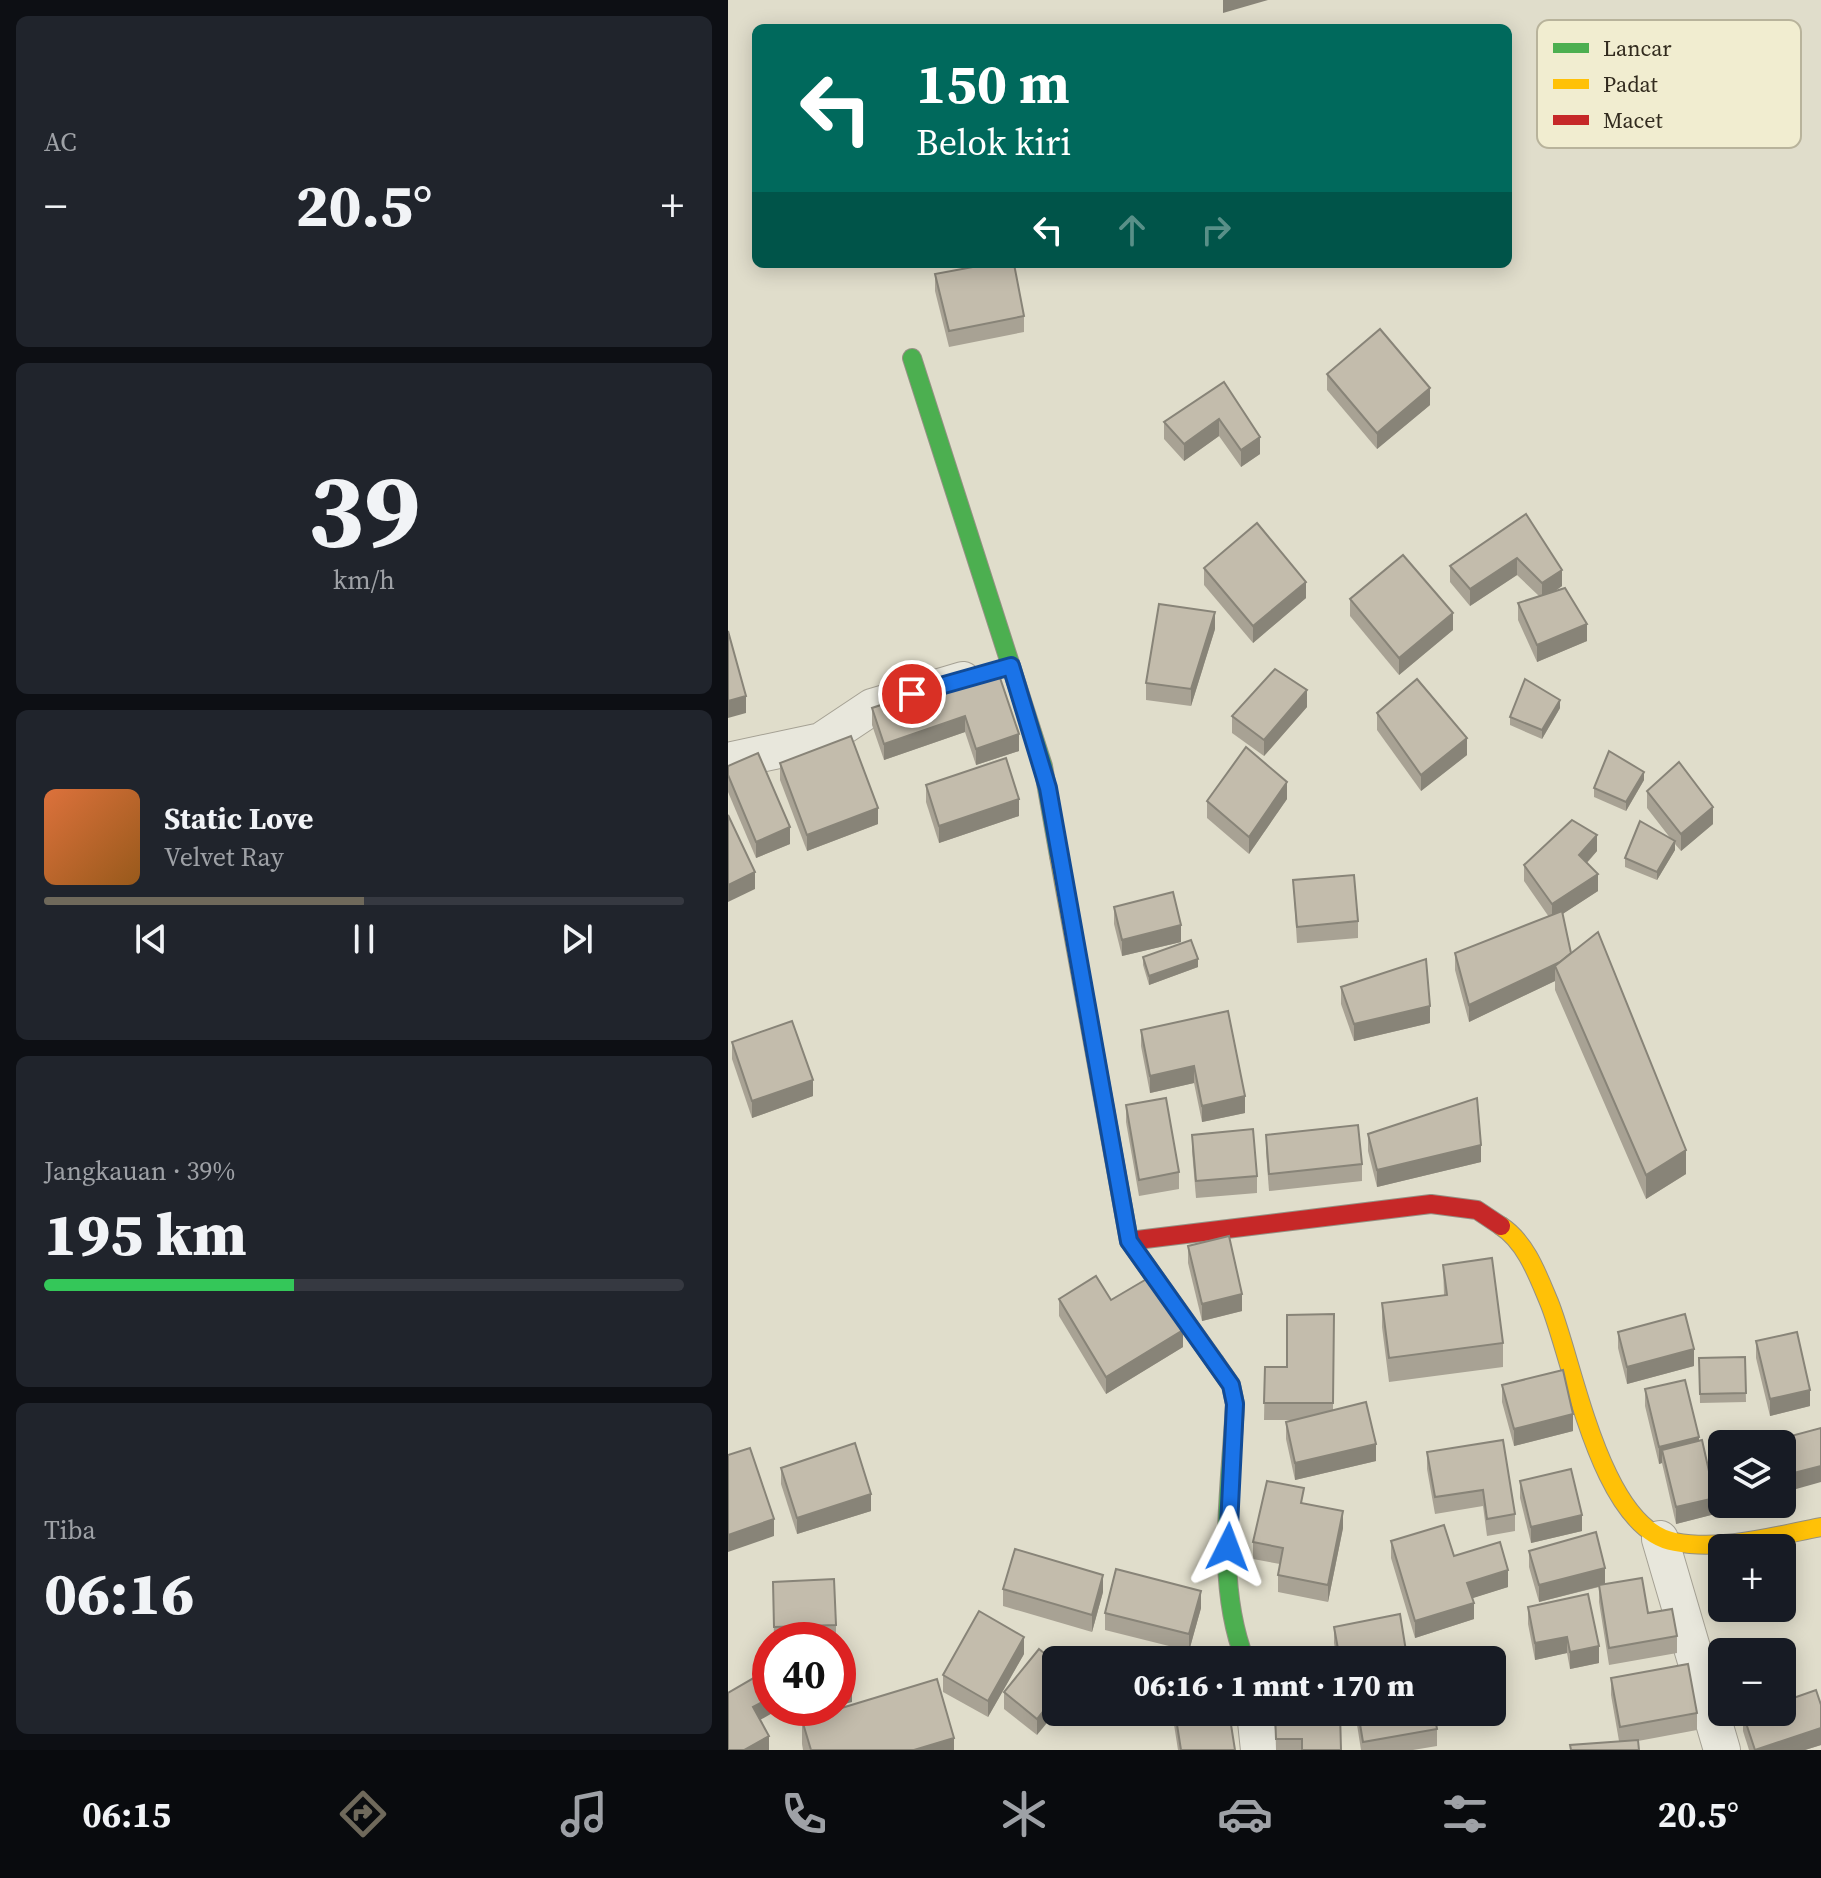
<!DOCTYPE html>
<html lang="id">
<head>
<meta charset="utf-8">
<style>
	body { margin:0; font-family:"Source Serif 4",serif; background:#20242c; color:#f1f3f6; height:100vh; display:flex; flex-direction:column; font-size:30px; white-space:nowrap }
	* { box-sizing:border-box; margin:0 }
	p { font-size:26px; color:#9ea1a6 }
	.icon { flex:none; width:44px; height:44px; fill:none; stroke:currentColor; stroke-width:2; stroke-linecap:round; stroke-linejoin:round }
	.map { position:relative; flex:1; overflow:hidden }
	.side { display:flex; flex-direction:column; gap:16px; padding:16px; background:#0d0f14; width:728px }
	.side>* { flex:none }
	.hud { position:absolute; left:24px; top:24px; width:760px; height:244px; border-radius:12px; box-shadow:0 4px 20px #0003; background:#00695c; color:#fff; overflow:hidden }
	.tools { position:absolute; left:980px; top:1430px; display:grid; gap:16px }
	.tools a { display:grid; place-items:center; width:88px; height:88px; border-radius:12px; background:#171b24; box-shadow:0 4px 20px #0003; font-size:40px }
	.speed { position:absolute; left:24px; top:1622px; display:flex; gap:16px; font-size:40px; font-weight:700; text-align:center }
	.speed>* { display:grid; place-content:center; width:104px; height:104px; border-radius:50%; background:#171b24; box-shadow:0 4px 20px #0003; line-height:1 }
	.speed .limit { border:12px solid #d22; background:#fff; color:#111 }
	.pin { position:absolute; display:grid; place-items:center; width:68px; height:68px; color:#fff; margin:-34px; border:4px solid #fff; border-radius:50%; box-shadow:0 2px 8px #0007 }
	.me { position:absolute; width:88px; margin:-44px; rotate:3deg; stroke-linejoin:round; filter:drop-shadow(0 0 6px #0008) }
	.turn { display:flex; align-items:center; gap:28px; height:168px; padding:0 32px; font-size:36px }
	.turn .icon { width:104px; height:104px; stroke-width:2.5 }
	.turn b { display:block; font-size:56px; line-height:68px }
	.lanes { display:flex; align-items:center; height:76px; padding:0 32px; background:#0003; justify-content:center; gap:40px; direction:ltr }
	.lanes .off { opacity:.35 }
	.big { font-size:60px; font-weight:800; line-height:1.1 }
	.side .tile { flex:1; display:flex; flex-direction:column; justify-content:center; gap:12px; min-width:0; padding:0 28px; border-radius:12px; background:#20242c }
	.side .dial { align-items:center; gap:0 }
	.dial b { font-size:104px; line-height:1 }
	.song { display:flex; align-items:center; gap:24px }
	.cover { width:96px; height:96px; border-radius:12px; background:linear-gradient(135deg,hsl(20 70% 55%),hsl(30 70% 35%)) }
	.played { height:8px; border-radius:4px; background:linear-gradient(90deg,#6f695b 50%,#363941 50%) }
	.keys { display:flex; justify-content:space-around; direction:ltr }
	.heat { display:flex; justify-content:space-between; align-items:center; font-size:44px; direction:ltr }
	.charge { height:12px; border-radius:6px; background:linear-gradient(90deg,#34c759 39%,#363941 0) }
	.trip { position:absolute; left:314px; top:1646px; width:464px; height:80px; border-radius:12px; background:#171b24; box-shadow:0 4px 20px #0003; font-weight:800; line-height:80px; text-align:center }
	.dock { display:flex; height:128px; justify-content:space-around; align-items:center; background:#090b0e; color:#9ea1a6 }
	.dock .icon { width:56px; height:56px }
	.dock .current { color:#6f695b }
	.dock b { font-size:36px; color:#f1f3f6 }
	main { display:flex; flex:1; min-height:0 }
	.map>svg:first-child { display:block }
	.lines { fill:none; stroke-linecap:round; stroke-linejoin:round }
	.street-casing { stroke:#a5a194; stroke-width:38 }
	.fast-casing { stroke:#959184; stroke-width:20 }
	.slow-casing { stroke:#959184; stroke-width:20 }
	.jam-casing { stroke:#959184; stroke-width:20 }
	.street { stroke:#e8e7dc; stroke-width:36 }
	.fast { stroke:#4caf50; stroke-width:18 }
	.slow { stroke:#ffc107; stroke-width:18 }
	.jam { stroke:#c62828; stroke-width:18 }
	.wall { fill:#a8a294 }
	.shaded-wall { fill:#888478 }
	.building { fill:#c3bcac; stroke:#888478; stroke-width:2 }
	.route-casing { stroke:#114b97; stroke-width:20 }
	.route { stroke:#1a73e8; stroke-width:14 }
	.key { fill:#f1edd0; stroke:#b8b39b; stroke-width:2 }
	.key-label { font-size:22px; fill:#322b1e }
</style>
</head>
<body>
<main>
<section class="side">
<div class="tile"><p>AC</p>
<div class="heat"><a>−</a><b class="big">20.5°</b><a>+</a></div>
</div>
<div class="tile dial"><b>39</b><p>km/h</p></div>
<div class="tile">
<div class="song"><i class="cover"></i><div><b>Static Love</b><p>Velvet Ray</p></div></div>
<div class="played"></div>
<div class="keys"><svg class="icon" aria-label="previous" viewBox="0 0 24 24"><path d="M18 5L8 12l10 7zM5 5v14"/></svg><svg class="icon" aria-label="pause" viewBox="0 0 24 24"><path d="M8 5v14M16 5v14"/></svg><svg class="icon" aria-label="next" viewBox="0 0 24 24"><path d="M6 5l10 7-10 7zM19 5v14"/></svg></div>
</div>
<div class="tile"><p>Jangkauan · 39%</p><b class="big">195 km</b><div class="charge"></div></div>
<div class="tile"><p>Tiba</p><b class="big">06:16</b></div>
</section>
<div class="map">
<svg width="1093" height="1750" viewBox="0 0 1093 1750">
	<rect width="100%" height="100%" fill="#e0ddcb"/>
	<g class="lines">
		<defs>
			<g id="street">
				<path d="M0,761L93,741L144,707L235,680"/>
				<path d="M932,1539L994,1750"/>
				<path d="M527,1712L531,1750"/>
			</g>
			<g id="fast">
				<path d="M184,358L315,766L331,856"/>
				<path d="M487,1362L503,1385L507,1404C503,1488 486,1580 517,1660"/>
			</g>
			<g id="slow">
				<path d="M331,856L401,1241L487,1362"/>
				<path d="M773,1226C798,1242 810,1276 821,1302C846,1363 872,1529 947,1542C994,1551 1047,1536 1093,1527"/>
			</g>
			<path id="jam" d="M401,1241L703,1204L749,1210L773,1226"/>
		</defs>
		<use href="#street" class="street-casing"/>
		<use href="#fast" class="fast-casing"/>
		<use href="#slow" class="slow-casing"/>
		<use href="#jam" class="jam-casing"/>
		<use href="#street" class="street"/>
		<use href="#fast" class="fast"/>
		<use href="#slow" class="slow"/>
		<use href="#jam" class="jam"/>
	</g>
	<g class="wall">
		<path d="M261,264H291L286,265L296,316V332L221,347L207,291V274Z"/>
		<path d="M599,374L702,405L649,449L599,390Z"/>
		<path d="M496,382L532,454L513,467L491,436L456,461L436,439V422Z"/>
		<path d="M798,514L834,586L826,592L859,641L809,662L790,620V603L811,596L789,575L742,606L722,582V566Z"/>
		<path d="M476,568L578,598L525,643L476,585Z"/>
		<path d="M622,599L725,630L671,675L622,616Z"/>
		<path d="M487,629L463,706L418,700V683Z"/>
		<path d="M268,666L291,751L248,765L237,732L156,760L144,725V708Z"/>
		<path d="M579,707L536,756L504,733V716Z"/>
		<path d="M832,708L814,739L782,725V717Z"/>
		<path d="M649,713L739,755L693,791L649,730Z"/>
		<path d="M52,763L150,824L79,851L52,780Z"/>
		<path d="M0,766L62,844L28,858L0,792Z"/>
		<path d="M916,780L898,811L866,797V788Z"/>
		<path d="M198,785L291,816L211,843L198,802Z"/>
		<path d="M919,791L985,824L953,851L947,844V850L929,880L897,867V858L943,839L919,808Z"/>
		<path d="M559,799L521,854L479,818V801Z"/>
		<path d="M869,851L859,863L870,891L834,914L843,953L958,1174L918,1199L827,990V981L741,1022L727,970V953L821,917L796,881V865Z"/>
		<path d="M565,880L630,921V938L569,943Z"/>
		<path d="M386,907L453,942L394,956L386,924Z"/>
		<path d="M415,957L470,967L421,985L415,965Z"/>
		<path d="M613,987L702,1023L626,1041L613,1004Z"/>
		<path d="M500,1011L517,1113L474,1122L466,1083L422,1093L413,1046V1030Z"/>
		<path d="M4,1042L85,1096L24,1118L4,1059Z"/>
		<path d="M398,1105L451,1172V1189L411,1196L398,1122Z"/>
		<path d="M640,1134L753,1162L649,1187L640,1151Z"/>
		<path d="M464,1135L529,1176V1193L468,1198L464,1151Z"/>
		<path d="M538,1135L634,1164V1181L541,1191L538,1152Z"/>
		<path d="M460,1246L514,1311L474,1321L460,1263Z"/>
		<path d="M715,1265L775,1343V1367L661,1382L654,1327V1303L716,1295Z"/>
		<path d="M331,1299L383,1300L455,1347L378,1394L331,1316Z"/>
		<path d="M606,1314L605,1410L648,1461L567,1480L558,1439V1422L567,1420H536L537,1367H559Z"/>
		<path d="M890,1332L966,1366L899,1384L890,1348Z"/>
		<path d="M1028,1341L1082,1406L1042,1416L1028,1358Z"/>
		<path d="M1017,1357L1018,1402L972,1403L971,1358Z"/>
		<path d="M774,1385L845,1431L786,1446L774,1402Z"/>
		<path d="M917,1389L971,1441L987,1514L948,1524L934,1463L931,1464L917,1406Z"/>
		<path d="M775,1440L787,1514V1531L759,1536L755,1506L707,1514L699,1469V1452Z"/>
		<path d="M53,1468L143,1511L69,1534L53,1484Z"/>
		<path d="M792,1481L854,1531L803,1543L792,1498Z"/>
		<path d="M576,1503L615,1528L600,1602L550,1592V1575L552,1564L525,1559V1542Z"/>
		<path d="M663,1541L726,1556L780,1587L744,1598L746,1619L687,1638L663,1558Z"/>
		<path d="M801,1551L877,1584L920,1613L949,1636V1653L881,1665L871,1602V1587L811,1602L801,1567Z"/>
		<path d="M45,1582L108,1625V1640H46Z"/>
		<path d="M275,1589L375,1592L364,1632L275,1606Z"/>
		<path d="M800,1607L871,1663L842,1669L839,1653L807,1660L800,1624Z"/>
		<path d="M473,1608L461,1651L377,1630V1613Z"/>
		<path d="M606,1627L678,1651V1660H609L606,1643Z"/>
		<path d="M311,1649L309,1735L276,1709V1692Z"/>
		<path d="M296,1654L260,1717L215,1692V1675Z"/>
		<path d="M883,1678L969,1713V1730L910,1741H891L883,1695Z"/>
		<path d="M1093,1705V1745L1077,1750H1021L1015,1731V1714Z"/>
		<path d="M444,1712H501L507,1750H450Z"/>
		<path d="M547,1712L613,1750H548Z"/>
		<path d="M627,1712H706L709,1729V1746L685,1750H633Z"/>
		<path d="M74,1720L226,1750H75L74,1744Z"/>
	</g>
	<g class="shaded-wall">
		<path d="M495,0H540L495,13Z"/>
		<path d="M702,388V405L649,449V433Z"/>
		<path d="M491,419V436L456,461V444Z"/>
		<path d="M532,437V454L513,467V450Z"/>
		<path d="M789,558V575L742,606V589Z"/>
		<path d="M834,570V586L814,600V583Z"/>
		<path d="M578,582V598L525,643V626Z"/>
		<path d="M487,612V629L463,706V689Z"/>
		<path d="M725,613V630L671,675V658Z"/>
		<path d="M859,624V641L809,662V645Z"/>
		<path d="M579,690V707L536,756V740Z"/>
		<path d="M18,696V713L0,718V701Z"/>
		<path d="M832,700V708L814,739V730Z"/>
		<path d="M237,716V732L156,760V744Z"/>
		<path d="M291,734V751L248,765V749Z"/>
		<path d="M739,738V755L693,791V775Z"/>
		<path d="M916,772V780L898,811V802Z"/>
		<path d="M559,782V799L521,854V837Z"/>
		<path d="M291,799V816L211,843V826Z"/>
		<path d="M985,807V824L953,851V834Z"/>
		<path d="M150,808V824L79,851V835Z"/>
		<path d="M62,827V844L28,858V842Z"/>
		<path d="M869,835V851L851,871V855Z"/>
		<path d="M947,841V850L929,880V872Z"/>
		<path d="M27,872V889L0,902V885Z"/>
		<path d="M870,874V891L824,921V904Z"/>
		<path d="M453,925V942L394,956V940Z"/>
		<path d="M844,956L827,966V981L741,1022V1005Z"/>
		<path d="M470,959V967L421,985V976Z"/>
		<path d="M702,1006V1023L626,1041V1024Z"/>
		<path d="M466,1066V1083L422,1093V1076Z"/>
		<path d="M85,1080V1096L24,1118V1101Z"/>
		<path d="M517,1096V1113L474,1122V1106Z"/>
		<path d="M753,1145V1162L649,1187V1170Z"/>
		<path d="M958,1150V1174L918,1199V1175Z"/>
		<path d="M514,1294V1311L474,1321V1304Z"/>
		<path d="M455,1330V1347L378,1394V1377Z"/>
		<path d="M966,1349V1366L899,1384V1367Z"/>
		<path d="M1082,1390V1406L1042,1416V1399Z"/>
		<path d="M845,1414V1431L786,1446V1429Z"/>
		<path d="M971,1437V1454L934,1450V1463L931,1464V1447Z"/>
		<path d="M648,1444V1461L567,1480V1463Z"/>
		<path d="M1093,1466V1482L1054,1493V1476Z"/>
		<path d="M143,1494V1511L69,1534V1518Z"/>
		<path d="M987,1498V1514L948,1524V1507Z"/>
		<path d="M615,1511V1528L600,1602V1585Z"/>
		<path d="M854,1515V1531L803,1543V1527Z"/>
		<path d="M46,1519V1536L0,1552V1535Z"/>
		<path d="M877,1568V1585L811,1602V1585Z"/>
		<path d="M780,1570V1587L739,1600V1583Z"/>
		<path d="M375,1575V1592L364,1632V1615Z"/>
		<path d="M473,1591V1608L461,1651V1634Z"/>
		<path d="M746,1603V1619L687,1638V1621Z"/>
		<path d="M296,1637V1654L260,1717V1701Z"/>
		<path d="M839,1637V1653L807,1660V1643Z"/>
		<path d="M871,1646V1663L842,1669V1652Z"/>
		<path d="M124,1685V1702L110,1706V1689Z"/>
		<path d="M328,1695V1712L309,1735V1719Z"/>
		<path d="M42,1698V1708H48V1711L25,1724V1707Z"/>
		<path d="M67,1708H103L67,1718Z"/>
		<path d="M1093,1728V1745L1077,1750H1027Z"/>
		<path d="M41,1736V1750H16Z"/>
		<path d="M226,1738V1750H186Z"/>
	</g>
	<g class="building">
		<path d="M261,264H286L296,316L221,331L207,274Z"/>
		<path d="M652,329L702,388L649,433L599,374Z"/>
		<path d="M496,382L532,437L513,450L491,419L456,444L436,422Z"/>
		<path d="M798,514L834,570L814,583L789,558L742,589L722,566Z"/>
		<path d="M529,523L578,582L525,626L476,568Z"/>
		<path d="M675,555L725,613L671,658L622,599Z"/>
		<path d="M837,588L859,624L809,645L790,603Z"/>
		<path d="M431,604L487,612L463,689L418,683Z"/>
		<path d="M0,631L18,696L0,701Z"/>
		<path d="M268,666L291,734L248,749L237,716L156,744L144,708Z"/>
		<path d="M547,669L579,690L536,740L504,716Z"/>
		<path d="M689,679L739,738L693,775L649,713Z"/>
		<path d="M797,679L832,700L814,730L782,717Z"/>
		<path d="M123,736L150,808L79,835L52,763Z"/>
		<path d="M518,747L559,782L521,837L479,801Z"/>
		<path d="M881,751L916,772L898,802L866,788Z"/>
		<path d="M30,753L62,827L28,842L0,775V766Z"/>
		<path d="M278,758L291,799L211,826L198,785Z"/>
		<path d="M951,762L985,807L953,834L919,791Z"/>
		<path d="M0,815L27,872L0,885Z"/>
		<path d="M844,820L869,835L851,855L870,874L824,904L796,865Z"/>
		<path d="M912,821L947,841L929,872L897,858Z"/>
		<path d="M626,875L630,921L569,927L565,880Z"/>
		<path d="M445,892L453,925L394,940L386,907Z"/>
		<path d="M834,911L843,953L832,962L741,1005L727,953Z"/>
		<path d="M870,932L958,1150L918,1175L827,966Z"/>
		<path d="M463,940L470,959L421,976L415,957Z"/>
		<path d="M698,959L702,1006L626,1024L613,987Z"/>
		<path d="M500,1011L517,1096L474,1106L466,1066L422,1076L413,1030Z"/>
		<path d="M64,1021L85,1080L24,1101L4,1042Z"/>
		<path d="M438,1098L451,1172L411,1180L398,1105Z"/>
		<path d="M749,1098L753,1145L649,1170L640,1134Z"/>
		<path d="M630,1125L634,1164L541,1174L538,1135Z"/>
		<path d="M525,1129L529,1176L468,1181L464,1135Z"/>
		<path d="M501,1236L514,1294L474,1304L460,1246Z"/>
		<path d="M764,1258L775,1343L661,1358L654,1303L719,1295L715,1265Z"/>
		<path d="M368,1276L383,1300L422,1277L455,1330L378,1377L331,1299Z"/>
		<path d="M606,1314L605,1403H536L537,1367H559V1315Z"/>
		<path d="M957,1314L966,1349L899,1367L890,1332Z"/>
		<path d="M1069,1332L1082,1390L1042,1399L1028,1341Z"/>
		<path d="M1017,1357L1018,1393L972,1394L971,1358Z"/>
		<path d="M835,1370L845,1414L786,1429L774,1385Z"/>
		<path d="M957,1380L971,1437L931,1447L917,1389Z"/>
		<path d="M638,1402L648,1444L567,1463L558,1422Z"/>
		<path d="M1093,1428V1466L1054,1476V1444L1037,1443Z"/>
		<path d="M775,1440L787,1514L759,1519L755,1490L707,1497L699,1452Z"/>
		<path d="M974,1440L987,1498L948,1507L934,1450Z"/>
		<path d="M127,1443L143,1494L69,1518L53,1468Z"/>
		<path d="M22,1448L46,1519L0,1535V1455Z"/>
		<path d="M843,1469L854,1515L803,1527L792,1481Z"/>
		<path d="M539,1481L576,1488L573,1503L615,1511L600,1585L550,1575L555,1548L525,1542Z"/>
		<path d="M716,1525L726,1556L772,1542L780,1570L739,1583L746,1603L687,1621L663,1541Z"/>
		<path d="M868,1532L877,1568L811,1585L801,1551Z"/>
		<path d="M287,1549L375,1575L364,1615L275,1589Z"/>
		<path d="M388,1569L473,1591L461,1634L377,1613Z"/>
		<path d="M914,1578L920,1613L944,1609L949,1636L881,1648L871,1585Z"/>
		<path d="M106,1579L108,1625L46,1627L45,1582Z"/>
		<path d="M860,1594L871,1646L842,1652L839,1637L807,1643L800,1607Z"/>
		<path d="M251,1611L296,1637L260,1701L215,1675Z"/>
		<path d="M672,1614L678,1651L632,1660H612L606,1627Z"/>
		<path d="M114,1647L124,1685L110,1689V1648Z"/>
		<path d="M311,1649L328,1663V1695L309,1719L276,1692Z"/>
		<path d="M491,1656L492,1660H466Z"/>
		<path d="M960,1664L969,1713L892,1727L883,1678Z"/>
		<path d="M36,1672L42,1682V1698L25,1707L41,1736L16,1750H0V1693Z"/>
		<path d="M209,1679L226,1738L186,1750H83L74,1720Z"/>
		<path d="M1088,1690L1093,1705V1728L1027,1750L1015,1714L1022,1712H1054V1702Z"/>
		<path d="M447,1712H501L507,1750H453Z"/>
		<path d="M547,1712H612L613,1750H574V1739H548Z"/>
		<path d="M630,1712H706L709,1729L635,1742Z"/>
		<path d="M910,1740L911,1750H843L842,1745Z"/>
	</g>
	<g class="lines">
		<defs>
			<path id="route" d="M184,694L283,666L320,788L401,1241L503,1385L507,1404L500,1547"/>
		</defs>
		<use href="#route" class="route-casing"/>
		<use href="#route" class="route"/>
	</g>
	<rect x="809" y="20" width="264" height="128" rx="12" class="key"/>
	<rect x="825" y="43" width="36" height="10" fill="#4caf50"/>
	<rect x="825" y="79" width="36" height="10" fill="#ffc107"/>
	<rect x="825" y="115" width="36" height="10" fill="#c62828"/>
	<g class="key-label">
		<text x="875" y="56">Lancar</text>
		<text x="875" y="92">Padat</text>
		<text x="875" y="128">Macet</text>
	</g>
</svg>
<div class="tools">
<a><svg class="icon" aria-label="layers" viewBox="0 0 24 24"><path d="M12 4l9 5-9 5-9-5zM3 14l9 5 9-5"/></svg></a>
<a>+</a>
<a>−</a>
</div>
<div class="speed"><div class="limit">40</div></div>
<div class="pin" style="left:184px;top:694px;background:#d93025"><svg class="icon" aria-label="arrive" viewBox="0 0 24 24"><path d="M6 21V4h12l-3 4 3 4H6"/></svg></div>
<svg class="me" style="left:500px;top:1547px" viewBox="-20 -20 40 40"><path d="M0-17L14 15 0 8-14 15z" fill="#1a73e8" stroke="#fff" stroke-width="4"/></svg>
<div class="trip">06:16 · 1 mnt · 170 m</div>
<div class="hud">
<div class="turn"><svg class="icon" aria-label="left" viewBox="0 0 24 24"><path d="M17 20v-9H6M10 6l-5 5 5 5"/></svg><div><b>150 m</b>Belok kiri</div></div>
<div class="lanes"><svg class="icon" aria-label="left" viewBox="0 0 24 24"><path d="M17 20v-9H6M10 6l-5 5 5 5"/></svg><svg class="icon off" aria-label="ahead" viewBox="0 0 24 24"><path d="M12 20V5M6 11l6-6 6 6"/></svg><svg class="icon off" aria-label="right" viewBox="0 0 24 24"><path d="M7 20v-9h11M14 6l5 5-5 5"/></svg></div>
</div>
</div>
</main>
<nav class="dock">
<b>06:15</b>
<svg class="icon current" aria-label="directions" viewBox="0 0 24 24"><path d="M12 3l9 9-9 9-9-9zM9 14v-3h6M13 9l2 2-2 2"/></svg>
<svg class="icon" aria-label="music" viewBox="0 0 24 24"><path d="M9 18V5l10-2v13"/><circle cx="6" cy="18" r="3"/><circle cx="16" cy="16" r="3"/></svg>
<svg class="icon" aria-label="phone" viewBox="0 0 24 24"><path d="M5 4h4l2 5-3 2q2 4 5 5l2-3 5 2v4C11 20 4 13 5 4z"/></svg>
<svg class="icon" aria-label="climate" viewBox="0 0 24 24"><path d="M12 3v18M4 7l16 10M4 17L20 7"/></svg>
<svg class="icon" aria-label="car" viewBox="0 0 24 24"><path d="M5 17H2v-5l4-1 3-4h7l3 4 3 1v5h-3M9 17h6M6 11h13"/><circle cx="7" cy="17" r="2"/><circle cx="17" cy="17" r="2"/></svg>
<svg class="icon" aria-label="filters" viewBox="0 0 24 24"><path d="M4 7h16M4 17h16"/><circle cx="9" cy="7" r="2"/><circle cx="15" cy="17" r="2"/></svg>
<b>20.5°</b>
</nav>
</body>
</html>
